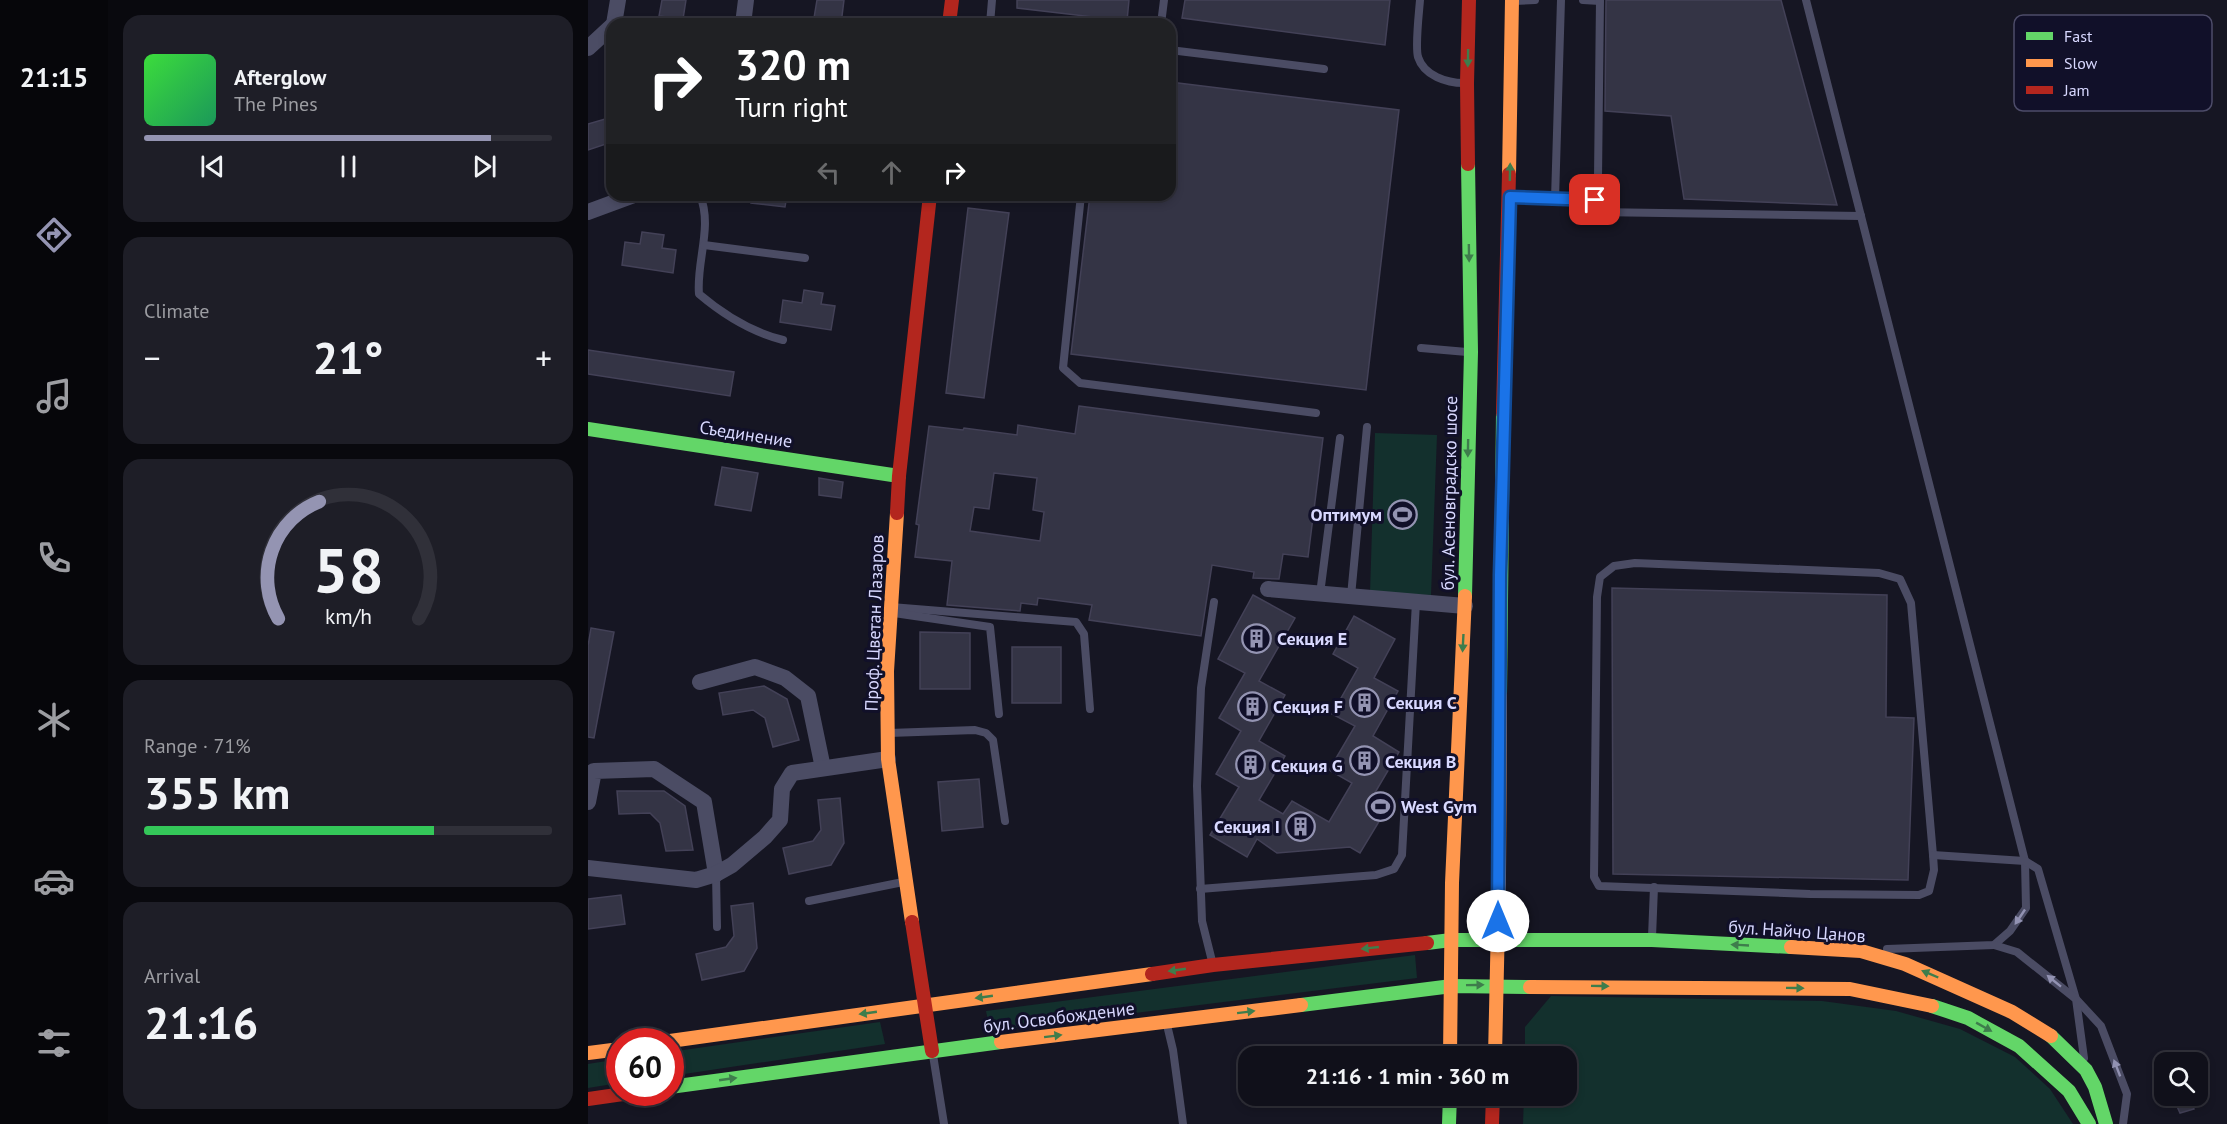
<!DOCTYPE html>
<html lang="en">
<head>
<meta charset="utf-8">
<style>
	body { margin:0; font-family:"PT Sans",sans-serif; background:#1e1e27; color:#f1f3f6; height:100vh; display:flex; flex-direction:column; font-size:22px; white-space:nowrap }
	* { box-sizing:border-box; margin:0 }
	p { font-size:20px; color:#9c9da2 }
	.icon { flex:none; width:33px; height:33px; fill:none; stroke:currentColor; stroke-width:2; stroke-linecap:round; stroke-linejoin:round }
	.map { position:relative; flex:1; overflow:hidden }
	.details { display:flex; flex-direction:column; gap:15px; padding:15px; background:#09090e; width:480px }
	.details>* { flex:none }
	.hud { position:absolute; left:18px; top:18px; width:570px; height:183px; border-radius:18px; box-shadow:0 3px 9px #0003,0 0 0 2px #303039; background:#202124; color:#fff; overflow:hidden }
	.controls { position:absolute; left:1566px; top:1052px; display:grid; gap:12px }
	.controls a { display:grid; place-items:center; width:54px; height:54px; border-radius:12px; background:#10101a; box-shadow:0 3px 9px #0003,0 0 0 2px #303039; font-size:30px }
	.speed { position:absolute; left:18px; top:1028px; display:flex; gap:12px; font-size:30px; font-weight:700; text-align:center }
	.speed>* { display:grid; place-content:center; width:78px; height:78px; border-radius:50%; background:#10101a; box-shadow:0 3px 9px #0003,0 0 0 2px #303039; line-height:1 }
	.speed .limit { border:9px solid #d22; background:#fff; color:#111 }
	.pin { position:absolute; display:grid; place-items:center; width:51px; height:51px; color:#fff; margin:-26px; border-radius:12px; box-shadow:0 3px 9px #0006 }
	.me { position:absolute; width:66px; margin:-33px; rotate:0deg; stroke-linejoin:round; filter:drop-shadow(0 0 4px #0008) }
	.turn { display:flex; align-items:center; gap:21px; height:126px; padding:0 30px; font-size:27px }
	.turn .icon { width:78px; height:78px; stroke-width:2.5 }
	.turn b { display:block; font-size:42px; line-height:51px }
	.lanes { display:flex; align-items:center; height:57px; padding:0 30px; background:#0003; justify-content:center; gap:30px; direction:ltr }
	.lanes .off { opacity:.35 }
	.big { font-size:45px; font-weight:800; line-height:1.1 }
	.details .tile { flex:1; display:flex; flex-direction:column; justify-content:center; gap:9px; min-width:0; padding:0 21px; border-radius:18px; background:#1e1e27 }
	.details .dial { align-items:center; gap:0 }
	.dial svg { height:156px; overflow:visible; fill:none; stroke:#303039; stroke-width:7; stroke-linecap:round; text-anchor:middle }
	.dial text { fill:#f1f3f6; stroke:none }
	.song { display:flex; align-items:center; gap:18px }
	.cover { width:72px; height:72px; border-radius:9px; background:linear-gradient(135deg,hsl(120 70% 55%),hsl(150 70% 35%)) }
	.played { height:6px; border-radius:3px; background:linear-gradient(90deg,#9494b2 85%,#303039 85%) }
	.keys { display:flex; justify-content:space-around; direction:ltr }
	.heat { display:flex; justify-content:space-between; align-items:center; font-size:33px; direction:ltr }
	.charge { height:9px; border-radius:4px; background:linear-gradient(90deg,#34c759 71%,#303039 0) }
	.trip { position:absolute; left:650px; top:1046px; width:339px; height:60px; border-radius:18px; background:#10101a; box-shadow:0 3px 9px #0003,0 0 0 2px #303039; font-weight:800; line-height:60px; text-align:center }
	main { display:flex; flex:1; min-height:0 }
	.tab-bar { display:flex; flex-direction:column; width:108px; justify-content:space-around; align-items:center; background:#06060a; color:#9c9da2 }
	.tab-bar .icon { width:42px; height:42px }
	.tab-bar .active { color:#9494b2 }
	.tab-bar b { font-size:27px; color:#f1f3f6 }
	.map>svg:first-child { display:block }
	.green { fill:#13302d }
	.building { fill:#343445; stroke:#434157; stroke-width:1.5; fill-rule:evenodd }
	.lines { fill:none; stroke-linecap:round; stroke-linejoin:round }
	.lane { stroke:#4b4c64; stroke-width:8 }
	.street { stroke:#4b4c64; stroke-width:16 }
	.fast { stroke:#63d668; stroke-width:14 }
	.slow { stroke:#ff974d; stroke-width:14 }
	.jam { stroke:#b3261e; stroke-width:14 }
	.oneway { fill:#3e7d4c }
	.oneway2 { fill:#9292b2 }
	.route-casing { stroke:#114b97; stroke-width:15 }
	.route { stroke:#1a73e8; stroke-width:10 }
	.labels { text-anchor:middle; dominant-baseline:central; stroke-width:6; stroke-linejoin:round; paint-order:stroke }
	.street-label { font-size:18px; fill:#d8d8ff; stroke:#111029 }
	.poi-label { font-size:18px; font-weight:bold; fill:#d8d8ff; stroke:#111029; text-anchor:start }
	.key { fill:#111029; stroke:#4d4c69; stroke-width:1.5 }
	.key-label { font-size:16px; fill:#d8d8ff }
</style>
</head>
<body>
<main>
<nav class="tab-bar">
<b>21:15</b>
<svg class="icon active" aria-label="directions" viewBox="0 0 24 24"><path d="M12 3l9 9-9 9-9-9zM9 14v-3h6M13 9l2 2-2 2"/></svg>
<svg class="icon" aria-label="music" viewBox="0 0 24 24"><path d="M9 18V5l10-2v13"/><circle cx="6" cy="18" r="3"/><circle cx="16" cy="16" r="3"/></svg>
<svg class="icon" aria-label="phone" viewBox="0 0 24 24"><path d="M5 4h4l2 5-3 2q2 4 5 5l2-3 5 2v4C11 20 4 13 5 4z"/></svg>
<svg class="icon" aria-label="climate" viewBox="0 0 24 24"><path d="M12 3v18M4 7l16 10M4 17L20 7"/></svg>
<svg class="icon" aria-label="car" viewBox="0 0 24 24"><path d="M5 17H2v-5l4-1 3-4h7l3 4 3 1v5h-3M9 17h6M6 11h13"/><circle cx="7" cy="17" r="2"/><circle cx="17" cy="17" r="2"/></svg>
<svg class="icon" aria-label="filters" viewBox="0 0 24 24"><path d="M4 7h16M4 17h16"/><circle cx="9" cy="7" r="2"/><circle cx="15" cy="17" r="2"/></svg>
</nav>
<section class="details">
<div class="tile">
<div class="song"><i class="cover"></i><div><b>Afterglow</b><p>The Pines</p></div></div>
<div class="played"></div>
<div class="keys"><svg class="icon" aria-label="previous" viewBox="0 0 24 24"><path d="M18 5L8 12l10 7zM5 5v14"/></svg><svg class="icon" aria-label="pause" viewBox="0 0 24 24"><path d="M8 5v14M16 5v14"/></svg><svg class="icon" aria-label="next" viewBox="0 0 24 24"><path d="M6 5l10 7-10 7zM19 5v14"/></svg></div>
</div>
<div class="tile"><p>Climate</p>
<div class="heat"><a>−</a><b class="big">21°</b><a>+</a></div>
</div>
<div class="tile dial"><svg viewBox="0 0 100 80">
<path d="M14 69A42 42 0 1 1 86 69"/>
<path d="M14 69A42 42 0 0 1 35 9" stroke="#9494b2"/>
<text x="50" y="56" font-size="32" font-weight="700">58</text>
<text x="50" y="72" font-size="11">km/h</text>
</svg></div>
<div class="tile"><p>Range · 71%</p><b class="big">355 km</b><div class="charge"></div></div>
<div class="tile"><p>Arrival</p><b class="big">21:16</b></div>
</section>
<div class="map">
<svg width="1639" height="1124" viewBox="0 0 1639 1124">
	<rect width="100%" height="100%" fill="#161623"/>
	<g class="green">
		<path d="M787,433L849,435L843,595L782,593Z"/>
		<path d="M827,955L829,978L402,1031L398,1011Z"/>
		<path d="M963,996L1234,1001L1308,1011L1372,1029L1427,1057L1462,1089L1485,1124H935L936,1095H978V1056H937V1027Z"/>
		<path d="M292,1022L297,1044L83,1076L82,1052Z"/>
		<path d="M31,1059V1083L0,1088V1064Z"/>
	</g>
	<g class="building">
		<path d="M74,0H98L95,19L71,16Z"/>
		<path d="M229,0H256L253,24H225Z"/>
		<path d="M429,0H541L539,21L429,8Z"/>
		<path d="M597,0H802L797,45L594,18Z"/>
		<path d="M1018,0H1193L1249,205L1096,199L1083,116L1017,111Z"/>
		<path d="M582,82L811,110L778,390L483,354L502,195H582Z"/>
		<path d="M24,117V142L0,150V124Z"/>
		<path d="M163,195H199L197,207L163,203Z"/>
		<path d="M380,208L421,213L396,398L358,393Z"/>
		<path d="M54,232L76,235L74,248L88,250L85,273L34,265L37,242L52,244Z"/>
		<path d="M216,290L235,293L233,304L247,306L243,330L192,322L195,300L214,303Z"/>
		<path d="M0,350L146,372L142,396L0,374Z"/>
		<path d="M491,406L735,438L720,557L695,554L691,579L665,578L666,572L624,565L613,636L501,620L504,605L450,598L449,605L433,603L432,611L359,605L364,561L327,557L331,525L328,524L341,426L375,430L376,428L429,435L430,425L487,434ZM406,473L449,478L445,510L456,512L452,541L382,531L386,507L401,509Z"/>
		<path d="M134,467L170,473L163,511L127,505Z"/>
		<path d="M231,478L255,482L253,498L231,495Z"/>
		<path d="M1024,588L1299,595L1298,717L1326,718L1320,880L1025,874Z"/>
		<path d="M665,595L707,618L671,681L697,695L671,741L697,756L671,800L695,814L704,801L741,822L764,783L741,770L767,726L744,714L770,668L745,654L766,616L807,639L786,678L810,691L785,736L811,752L785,796L801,805L772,853L762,847L689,853L669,839L659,857L622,835L651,787L628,774L653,731L631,718L657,673L630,659Z"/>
		<path d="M3,628L26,632L6,738L0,737V646Z"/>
		<path d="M332,632L382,633V689H332Z"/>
		<rect x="424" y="647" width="49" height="56"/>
		<path d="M176,686L199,699L211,740L185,747L177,718L165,710L135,715L131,693Z"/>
		<path d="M391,779L395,827L354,831L350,782Z"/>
		<path d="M29,791H76L97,806L105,850L78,851L72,823L62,813L31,814Z"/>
		<path d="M252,798L256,843L243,865L201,874L195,848L225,841L233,830L230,800Z"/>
		<path d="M33,895L37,924L0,929V899Z"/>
		<path d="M165,903L169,948L156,971L114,980L108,954L138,947L146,936L143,906Z"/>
		<path d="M1584,1095H1602L1606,1109L1592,1113Z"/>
	</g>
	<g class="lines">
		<g class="lane">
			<path d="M832,0C831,13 827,46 830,57C836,76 859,83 876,83"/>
			<path d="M995,0L1012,1"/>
			<path d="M1218,0L1437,861L1438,908L1422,931L1406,945L1299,949"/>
			<path d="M926,1L947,0"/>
			<path d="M402,24L404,0"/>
			<path d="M573,24L576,0"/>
			<path d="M582,50L736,69"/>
			<path d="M112,195C125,227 108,262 111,294C137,316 163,332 195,340"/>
			<path d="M493,195L475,368L492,383L728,413"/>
			<path d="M925,197L1007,200L1010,178L1012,0"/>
			<path d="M967,199L973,0"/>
			<path d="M1007,200V212L1273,216"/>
			<path d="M116,245L217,258"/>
			<path d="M833,348L879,352"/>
			<path d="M1047,563L1291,573L1312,579L1323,603L1345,855L1346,870L1341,891L1331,895L1222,894L1011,886L1006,877L1009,597L1012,577L1026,566Z"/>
			<path d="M732,594L752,438"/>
			<path d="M763,596L779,427"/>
			<path d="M303,607L488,622L496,634L502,709"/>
			<path d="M306,613L402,627L411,714"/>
			<path d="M301,733L387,730L398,733L405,740L417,821"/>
			<path d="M1345,855L1437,861L1450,869L1488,999L1513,1026L1539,1094L1535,1124"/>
			<path d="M128,874L129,927"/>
			<path d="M612,889L788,875L806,869L814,855L828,602"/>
			<path d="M221,901L315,882"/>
			<path d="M1064,937L1066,887"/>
			<path d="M1406,945L1429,952L1488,999L1496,1058"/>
			<path d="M624,961L614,921L609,786L613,688L626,602"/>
			<path d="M579,1025L585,1050L595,1124"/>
			<path d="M345,1055L356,1124"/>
		</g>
		<g class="street">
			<path d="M26,24L30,0"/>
			<path d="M155,24L158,0"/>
			<path d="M0,48L24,26"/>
			<path d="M0,212L46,195"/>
			<path d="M680,589L877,606"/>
			<path d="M112,682L167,667L197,678L220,696L235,768"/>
			<path d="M0,802L6,771L66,769L116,802L128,874"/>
			<path d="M0,868L108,880L128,874L144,865L177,837L192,820L194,789L204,773L300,759"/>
		</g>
		<g class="fast">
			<path d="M0,429L311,476"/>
			<path d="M877,596L883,352L880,164"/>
			<path d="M912,695L915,413"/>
			<path d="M839,943L863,940H1064L1203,947"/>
			<path d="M713,1005L864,986L942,987"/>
			<path d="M1344,1006L1380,1018L1431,1046L1481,1091L1501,1124"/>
			<path d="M1463,1036L1498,1070L1507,1087L1518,1124"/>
			<path d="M82,1087L413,1042"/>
			<path d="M861,1124L862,1095"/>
		</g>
		<g class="slow">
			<path d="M921,174L924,0"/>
			<path d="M309,513L299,671L300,759L324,922"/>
			<path d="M1203,947L1273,951L1317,964L1424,1012L1463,1036"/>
			<path d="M942,987L1262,989L1344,1006"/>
			<path d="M82,1041L564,974"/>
			<path d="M413,1042L713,1005"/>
			<path d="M0,1053L32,1049"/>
			<path d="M862,1056L864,883L877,596"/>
			<path d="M907,1056L911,877L912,695"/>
		</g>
		<g class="jam">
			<path d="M361,24L364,0"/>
			<path d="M880,164L879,83L881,0"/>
			<path d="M915,413L921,174"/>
			<path d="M309,513L311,476L342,195"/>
			<path d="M324,922L344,1051"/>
			<path d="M564,974L625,965L839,943"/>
			<path d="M0,1099L49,1092"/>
			<path d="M904,1124L905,1095"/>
		</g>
	</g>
	<defs><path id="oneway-solid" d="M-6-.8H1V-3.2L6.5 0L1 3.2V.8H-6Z" transform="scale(1.5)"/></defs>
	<g class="oneway">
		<use href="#oneway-solid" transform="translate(880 58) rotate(91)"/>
		<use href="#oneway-solid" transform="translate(922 172) rotate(-89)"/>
		<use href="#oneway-solid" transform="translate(881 253) rotate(89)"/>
		<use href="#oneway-solid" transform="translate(880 448) rotate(91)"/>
		<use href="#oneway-solid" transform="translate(875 643) rotate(93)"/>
		<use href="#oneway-solid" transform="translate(1152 945) rotate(-177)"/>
		<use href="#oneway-solid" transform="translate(782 948) rotate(174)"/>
		<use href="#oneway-solid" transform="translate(589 970) rotate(172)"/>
		<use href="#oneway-solid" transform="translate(1342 974) rotate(-157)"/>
		<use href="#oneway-solid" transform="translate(887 985) rotate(-1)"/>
		<use href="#oneway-solid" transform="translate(1012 986) rotate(1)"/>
		<use href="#oneway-solid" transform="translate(1207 988) rotate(1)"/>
		<use href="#oneway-solid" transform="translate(396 997) rotate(172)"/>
		<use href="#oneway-solid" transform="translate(658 1012) rotate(-7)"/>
		<use href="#oneway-solid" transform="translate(280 1013) rotate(172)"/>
		<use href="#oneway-solid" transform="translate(1396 1027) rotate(29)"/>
		<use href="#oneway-solid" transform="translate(465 1036) rotate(-7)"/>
		<use href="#oneway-solid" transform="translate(140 1079) rotate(-8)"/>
	</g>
	<g class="oneway2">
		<use href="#oneway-solid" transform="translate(1432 917) rotate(124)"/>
		<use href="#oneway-solid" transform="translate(1466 981) rotate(-141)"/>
		<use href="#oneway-solid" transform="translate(1529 1068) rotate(-111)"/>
	</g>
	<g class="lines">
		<defs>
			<path id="route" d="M910,921L912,575L922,197L1007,200"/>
		</defs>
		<use href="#route" class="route-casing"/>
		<use href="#route" class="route"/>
	</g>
	<defs>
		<symbol id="stadium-ring" viewBox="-11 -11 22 22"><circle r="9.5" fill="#111029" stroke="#9494b2" stroke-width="1.5"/><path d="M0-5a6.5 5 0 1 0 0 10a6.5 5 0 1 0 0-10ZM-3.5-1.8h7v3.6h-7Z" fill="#9494b2"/></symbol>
		<symbol id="building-ring" viewBox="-11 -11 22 22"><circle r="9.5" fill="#111029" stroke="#9494b2" stroke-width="1.5"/><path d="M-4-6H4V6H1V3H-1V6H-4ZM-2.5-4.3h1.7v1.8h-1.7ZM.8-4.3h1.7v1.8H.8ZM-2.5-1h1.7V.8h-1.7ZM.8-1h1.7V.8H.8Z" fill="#9494b2"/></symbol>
	</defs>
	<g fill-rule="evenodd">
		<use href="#stadium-ring" x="798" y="498" width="33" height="33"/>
		<use href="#building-ring" x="652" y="622" width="33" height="33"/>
		<use href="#building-ring" x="760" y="686" width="33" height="33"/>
		<use href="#building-ring" x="648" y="690" width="33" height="33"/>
		<use href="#building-ring" x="760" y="744" width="33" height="33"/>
		<use href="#building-ring" x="646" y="748" width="33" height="33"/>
		<use href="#stadium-ring" x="776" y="790" width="33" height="33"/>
		<use href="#building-ring" x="696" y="810" width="33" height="33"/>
	</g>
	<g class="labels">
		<g class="street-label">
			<text transform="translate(158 434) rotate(9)">Съединение</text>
			<text transform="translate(861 493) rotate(-89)">бул. Асеновградско шосе</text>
			<text transform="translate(286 623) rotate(-88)">Проф. Цветан Лазаров</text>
			<text transform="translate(1209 931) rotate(4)">бул. Найчо Цанов</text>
			<text transform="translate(471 1017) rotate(-7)">бул. Освобождение</text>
		</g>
		<g class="poi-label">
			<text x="794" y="514" text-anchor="end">Оптимум</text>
			<text x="689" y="638">Секция E</text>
			<text x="798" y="702">Секция C</text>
			<text x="685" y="706">Секция F</text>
			<text x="797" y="761">Секция B</text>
			<text x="683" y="765">Секция G</text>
			<text x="813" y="806">West Gym</text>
			<text x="692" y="826" text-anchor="end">Секция I</text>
		</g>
	</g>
	<rect x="1426" y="15" width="198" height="96" rx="9" class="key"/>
	<rect x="1438" y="32" width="27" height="8" fill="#63d668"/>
	<rect x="1438" y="59" width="27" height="8" fill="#ff974d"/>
	<rect x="1438" y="86" width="27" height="8" fill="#b3261e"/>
	<g class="key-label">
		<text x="1476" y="42">Fast</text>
		<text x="1476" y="69">Slow</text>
		<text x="1476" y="96">Jam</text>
	</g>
</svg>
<div class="controls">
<a><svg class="icon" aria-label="search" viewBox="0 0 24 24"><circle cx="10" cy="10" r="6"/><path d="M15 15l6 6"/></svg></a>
</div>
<div class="speed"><div class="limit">60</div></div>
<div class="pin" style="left:1007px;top:200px;background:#d93025"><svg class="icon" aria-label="arrive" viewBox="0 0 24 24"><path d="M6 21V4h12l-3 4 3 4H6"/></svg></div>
<svg class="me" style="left:910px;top:921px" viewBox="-20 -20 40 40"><circle r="19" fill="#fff"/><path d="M0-13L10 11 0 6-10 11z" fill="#1a73e8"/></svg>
<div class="trip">21:16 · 1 min · 360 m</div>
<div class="hud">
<div class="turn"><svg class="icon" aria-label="right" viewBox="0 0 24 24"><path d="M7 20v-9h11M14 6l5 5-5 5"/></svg><div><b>320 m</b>Turn right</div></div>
<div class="lanes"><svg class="icon off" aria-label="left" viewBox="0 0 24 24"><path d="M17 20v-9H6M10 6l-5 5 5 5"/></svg><svg class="icon off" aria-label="ahead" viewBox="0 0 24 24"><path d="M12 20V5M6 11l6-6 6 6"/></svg><svg class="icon" aria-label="right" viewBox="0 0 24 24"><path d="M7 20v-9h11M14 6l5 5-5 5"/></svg></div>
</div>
</div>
</main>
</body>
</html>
